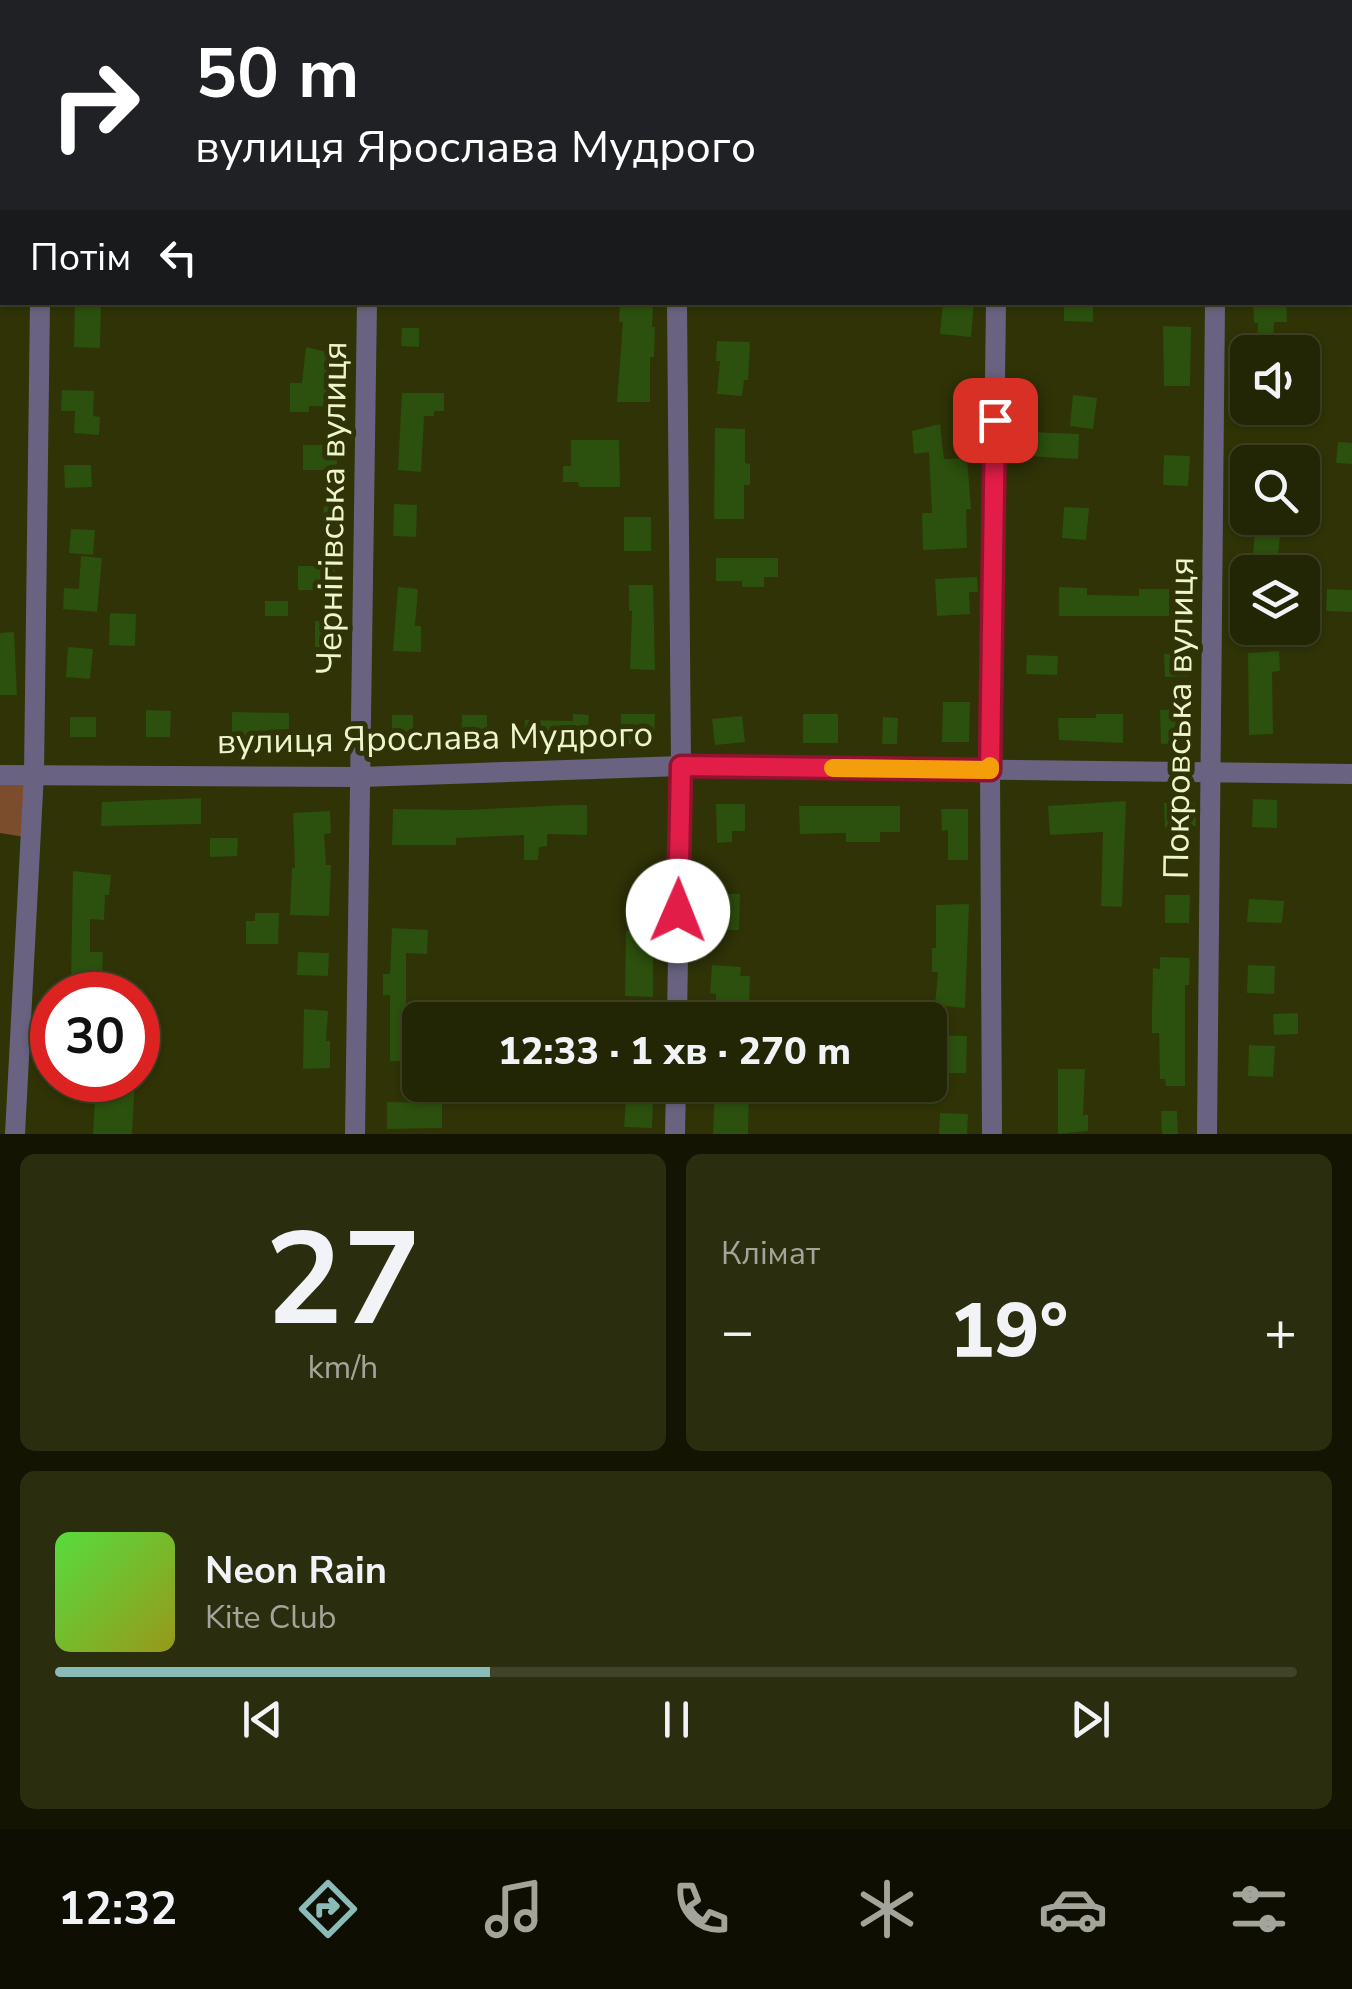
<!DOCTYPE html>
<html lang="uk">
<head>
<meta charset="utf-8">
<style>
	body { margin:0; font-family:"Nunito Sans",sans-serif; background:#2b2e0e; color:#f1f3f6; height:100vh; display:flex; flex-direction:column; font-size:38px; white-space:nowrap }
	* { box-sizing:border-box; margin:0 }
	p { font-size:32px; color:#a3a59a }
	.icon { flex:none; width:55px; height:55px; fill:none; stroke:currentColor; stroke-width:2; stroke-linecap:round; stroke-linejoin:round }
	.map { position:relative; height:1134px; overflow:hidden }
	.details { display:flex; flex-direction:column; gap:20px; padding:20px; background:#131502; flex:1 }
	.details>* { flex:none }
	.top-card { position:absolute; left:0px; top:0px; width:1352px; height:305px; box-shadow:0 2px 8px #0004,0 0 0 2px #404326; background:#202124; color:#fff; overflow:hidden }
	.controls { position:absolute; left:1230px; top:335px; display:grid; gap:20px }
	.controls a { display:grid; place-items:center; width:90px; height:90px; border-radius:15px; background:#232604; box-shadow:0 2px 8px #0004,0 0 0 2px #404326; font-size:50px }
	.speed { position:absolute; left:30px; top:972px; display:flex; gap:20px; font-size:50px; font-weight:700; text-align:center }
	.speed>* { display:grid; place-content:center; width:130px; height:130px; border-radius:50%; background:#232604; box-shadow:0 2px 8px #0004,0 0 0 2px #404326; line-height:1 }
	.speed .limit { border:15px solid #d22; background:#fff; color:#111 }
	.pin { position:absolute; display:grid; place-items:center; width:85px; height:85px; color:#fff; margin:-42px; border-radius:20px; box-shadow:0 5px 15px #0006 }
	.me { position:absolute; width:110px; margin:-55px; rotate:1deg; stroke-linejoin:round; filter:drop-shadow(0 0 8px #0008) }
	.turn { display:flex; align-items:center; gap:35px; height:210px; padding:0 30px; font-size:45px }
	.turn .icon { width:130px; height:130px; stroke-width:2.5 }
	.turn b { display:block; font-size:70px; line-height:85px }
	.then { display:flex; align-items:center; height:95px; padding:0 30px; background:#0003; gap:20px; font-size:38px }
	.big { font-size:75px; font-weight:800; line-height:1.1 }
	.details .tile { flex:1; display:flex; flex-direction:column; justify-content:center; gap:15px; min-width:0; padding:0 35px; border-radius:15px; background:#2b2e0e }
	.details .dial { align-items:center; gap:0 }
	.dial b { font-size:130px; line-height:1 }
	.song { display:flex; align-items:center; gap:30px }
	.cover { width:120px; height:120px; border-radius:15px; background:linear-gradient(135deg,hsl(110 70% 55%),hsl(60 70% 35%)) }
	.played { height:10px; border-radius:5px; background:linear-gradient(90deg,#8bbbb9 35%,#404326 35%) }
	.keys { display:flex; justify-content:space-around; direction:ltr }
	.heat { display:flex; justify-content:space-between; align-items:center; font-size:55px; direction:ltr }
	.details .tiles { flex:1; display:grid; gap:20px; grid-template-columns:1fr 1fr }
	.tile:last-child { grid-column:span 2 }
	.trip { position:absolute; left:402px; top:1002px; width:545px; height:100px; border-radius:15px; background:#232604; box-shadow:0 2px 8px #0004,0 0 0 2px #404326; font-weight:800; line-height:100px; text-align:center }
	.tabs { display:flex; height:160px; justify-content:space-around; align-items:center; background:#0e0f02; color:#a3a59a }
	.tabs .icon { width:70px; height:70px }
	.tabs .active { color:#8bbbb9 }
	.tabs b { font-size:45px; color:#f1f3f6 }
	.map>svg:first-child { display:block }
	.green { fill:#7c4d2c }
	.building { fill:#2c500d }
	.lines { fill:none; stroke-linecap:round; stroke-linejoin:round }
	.street { stroke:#696381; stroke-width:20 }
	.secondary { stroke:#8a7faf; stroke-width:25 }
	.route-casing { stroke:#92132f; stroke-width:25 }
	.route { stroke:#e11d48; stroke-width:18 }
	.slow { stroke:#f59e0b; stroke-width:18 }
	.labels { text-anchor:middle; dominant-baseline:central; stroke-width:10; stroke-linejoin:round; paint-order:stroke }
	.street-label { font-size:35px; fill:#eef4cc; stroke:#2f3306 }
</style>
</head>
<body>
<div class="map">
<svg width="1352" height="1134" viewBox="0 0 1352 1134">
	<rect width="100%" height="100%" fill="#2f3306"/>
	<path class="green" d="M0,780H29L25,837L0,833Z"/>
	<g class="building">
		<path d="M75,302H101L100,348L74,347Z"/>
		<path d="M620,302H653L652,327H655L654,357H650V402H617L623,322H619Z"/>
		<path d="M943,302H974L971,337L940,334Z"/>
		<path d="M1064,302H1093V322L1064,321Z"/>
		<path d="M1253,302H1286L1287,322H1274L1273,352H1256L1258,323H1254Z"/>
		<path d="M1163,326L1191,327L1190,386H1164Z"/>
		<path d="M402,328H419V347L401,346Z"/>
		<path d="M717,341L750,342L748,380H744L742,396L717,394L720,361H716Z"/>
		<path d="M306,347L339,355L337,407L309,406V412H290V383H302Z"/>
		<path d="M62,390L94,391L93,416L100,417L99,435L74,433L75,411H61Z"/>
		<path d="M402,393H444V411H434V416H424L421,472L398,470Z"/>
		<path d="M1073,395L1097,398L1093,429L1070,426Z"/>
		<path d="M940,424L944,459L967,458L971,509H966L967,548L923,550L922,513H932L929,452L914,454L912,431Z"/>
		<path d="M715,428L745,429V463L750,464V485H744V519H714Z"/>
		<path d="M1029,432L1079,434L1078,459L1028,456Z"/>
		<path d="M571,440H619L620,487H579L578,482H563V466H571Z"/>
		<path d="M1338,442L1352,443V464L1336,463Z"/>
		<rect x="303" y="445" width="34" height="25"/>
		<path d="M1164,455L1190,456L1188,486L1163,485Z"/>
		<path d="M64,465H91L92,487L65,488Z"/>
		<path d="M324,501H343L342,521H323Z"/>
		<path d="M394,504L417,505L416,537L393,536Z"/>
		<path d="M1064,507L1089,508L1086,540L1062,538Z"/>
		<rect x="624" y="517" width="27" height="34"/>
		<path d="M71,529L95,530L93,555L69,553Z"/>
		<path d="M1255,533L1280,535L1278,556L1253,554Z"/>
		<path d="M81,556L102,558L97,612L63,609L64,588L79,589Z"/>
		<path d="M716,558H778V577H764V587H742V581H716Z"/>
		<path d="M298,566H335L336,590H298Z"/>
		<path d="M977,577L978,592H969L970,614L937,616L935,579Z"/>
		<path d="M629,585H653L655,670L630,669L632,611H629Z"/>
		<path d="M398,587L418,589L415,626H421V652L393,651Z"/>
		<path d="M1059,587L1087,588V595L1139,596V589H1169V616H1059Z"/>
		<path d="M1327,589L1352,590V612L1326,611Z"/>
		<rect x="265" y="601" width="23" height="15"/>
		<path d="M110,613L136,614L135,646L109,645Z"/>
		<rect x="315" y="621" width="29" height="26"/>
		<path d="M14,632L17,695H0V633Z"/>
		<path d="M68,647L93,649L90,679L66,677Z"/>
		<path d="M1279,651L1280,671L1272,672L1273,734L1249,735L1248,653Z"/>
		<path d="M1190,653L1191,676L1165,677L1164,654Z"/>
		<path d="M1027,655L1058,656L1057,675L1026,674Z"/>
		<path d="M943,702H970L969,742H942Z"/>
		<path d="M1190,709L1191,743L1161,744L1160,710Z"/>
		<path d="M146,710L171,711L170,737H146Z"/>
		<path d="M232,712L289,713V729L268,730L267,738H232Z"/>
		<path d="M573,714L589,715L587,740L548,737V745L524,744L525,720L573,721Z"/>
		<path d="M621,714H655L654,744H621Z"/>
		<rect x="803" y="714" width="35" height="29"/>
		<path d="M1096,714H1123V743L1059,740L1058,718H1096Z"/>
		<path d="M392,715H413V739L392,740Z"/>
		<path d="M462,715H487V742H461Z"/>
		<path d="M742,716L745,742L715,745L712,719Z"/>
		<rect x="70" y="717" width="26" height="20"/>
		<path d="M883,717L898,718L897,744H882Z"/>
		<path d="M201,798V824L101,826L102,802Z"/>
		<path d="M1253,799L1277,800V828L1252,827Z"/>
		<path d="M1126,801L1122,907L1101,906L1103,832L1050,835L1048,806Z"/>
		<path d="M1195,802L1196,826L1165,828L1164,803Z"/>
		<path d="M716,804H745V831H732V842L717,843Z"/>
		<path d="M567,805H587V835L547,834V846L539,847L538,860H524V835L456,838V845H392L393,809L467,810Z"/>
		<path d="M799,806H900V832H880V842H846V833L800,834Z"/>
		<path d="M941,809H968V860H948V830L942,831Z"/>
		<path d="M330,811L331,833L324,834L326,865H331L329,916L290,915L292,868H295L293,813Z"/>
		<path d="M210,838H238L237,856L210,857Z"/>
		<path d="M73,871L111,875L109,895H105L104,920L90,919V952H103L102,979L71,978Z"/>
		<path d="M716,894H740L739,930H715Z"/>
		<path d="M1165,895H1190L1189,923H1165Z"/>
		<path d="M1249,899L1284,901L1282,923L1247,922Z"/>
		<path d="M969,904L965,1008L935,1005L938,972H932V948H936V905Z"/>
		<path d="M255,913H279L278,944H246V921H255Z"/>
		<path d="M392,928L428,930L427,954L406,953V1018H420V1061H390V995H383V974H390Z"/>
		<path d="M626,931L653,932V997L625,996Z"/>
		<path d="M298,952L329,953L328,976L297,975Z"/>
		<path d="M1160,957L1190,958L1189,985H1185V1086H1166L1165,1079H1160L1159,1033H1152V1010L1153,968L1160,969Z"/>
		<path d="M712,965L741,967L740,976H750L749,1004H754V1020H716V994L710,993Z"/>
		<path d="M1248,965L1275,966L1274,994L1247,993Z"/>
		<path d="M304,1009L328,1011L326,1041H330V1068L303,1069Z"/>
		<path d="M1298,1013V1034L1274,1035L1273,1014Z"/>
		<path d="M932,1035L967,1036L966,1073H930Z"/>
		<path d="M1249,1045L1275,1046L1273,1077L1248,1076Z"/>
		<path d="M1058,1069H1085L1083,1115H1088V1131L1058,1134Z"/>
		<path d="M65,1080H135L132,1134H93L95,1097L64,1096Z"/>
		<path d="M715,1085H749L748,1134H713Z"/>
		<path d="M626,1098L653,1100L652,1128L624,1127Z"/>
		<path d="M387,1102L442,1103V1128L387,1129Z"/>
		<path d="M1161,1111H1177L1178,1134H1162Z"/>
		<path d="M940,1113L968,1114L967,1134H939Z"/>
	</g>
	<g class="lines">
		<g class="street">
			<path d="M985,0L986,2"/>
			<path d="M43,2V0"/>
			<path d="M371,2V0"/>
			<path d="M682,2L683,0"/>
			<path d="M0,775L361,777L681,766L1352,774"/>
			<path d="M677,1020L681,766L677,302"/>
			<path d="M15,1134L34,773L40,302"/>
			<path d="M355,1134L367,302"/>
			<path d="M675,1134L676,1085"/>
			<path d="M992,1134L990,771L996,302"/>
			<path d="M1207,1134L1215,302"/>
		</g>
		<g class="secondary">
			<path d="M0,140H2"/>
			<path d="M1350,158H1352"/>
		</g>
	</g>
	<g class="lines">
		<defs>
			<path id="route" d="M678,911L681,766L990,770L995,420"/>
		</defs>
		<use href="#route" class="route-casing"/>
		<use href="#route" class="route"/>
		<path class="slow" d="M833,768L990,770V766"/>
	</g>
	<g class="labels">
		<g class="street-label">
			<text transform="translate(332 508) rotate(-89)">Чернігівська вулиця</text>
			<text transform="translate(1179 718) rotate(-89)">Покровська вулиця</text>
			<text transform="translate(435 738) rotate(-1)">вулиця Ярослава Мудрого</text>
		</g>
	</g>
</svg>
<div class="controls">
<a><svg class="icon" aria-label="sound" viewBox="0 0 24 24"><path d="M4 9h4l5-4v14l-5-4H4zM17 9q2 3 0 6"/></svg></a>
<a><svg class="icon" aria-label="search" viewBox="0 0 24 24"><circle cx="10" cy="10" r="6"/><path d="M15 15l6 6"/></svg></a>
<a><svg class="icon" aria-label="layers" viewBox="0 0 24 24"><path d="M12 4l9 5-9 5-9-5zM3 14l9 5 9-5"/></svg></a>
</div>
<div class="speed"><div class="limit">30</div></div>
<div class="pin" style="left:995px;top:420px;background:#d93025"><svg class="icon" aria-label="arrive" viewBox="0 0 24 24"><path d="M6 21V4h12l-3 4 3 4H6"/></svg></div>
<svg class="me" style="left:678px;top:911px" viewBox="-20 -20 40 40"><circle r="19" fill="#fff"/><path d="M0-13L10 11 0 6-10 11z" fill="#e11d48"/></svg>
<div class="trip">12:33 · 1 хв · 270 m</div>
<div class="top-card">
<div class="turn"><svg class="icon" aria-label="right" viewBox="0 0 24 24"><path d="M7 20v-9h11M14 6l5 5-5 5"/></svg><div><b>50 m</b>вулиця Ярослава Мудрого</div></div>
<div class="then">Потім<svg class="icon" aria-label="left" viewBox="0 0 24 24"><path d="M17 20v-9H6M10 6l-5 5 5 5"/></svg></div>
</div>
</div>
<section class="details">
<div class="tiles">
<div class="tile dial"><b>27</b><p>km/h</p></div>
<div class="tile"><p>Клімат</p>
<div class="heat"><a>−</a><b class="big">19°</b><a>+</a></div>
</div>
<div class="tile">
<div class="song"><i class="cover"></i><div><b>Neon Rain</b><p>Kite Club</p></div></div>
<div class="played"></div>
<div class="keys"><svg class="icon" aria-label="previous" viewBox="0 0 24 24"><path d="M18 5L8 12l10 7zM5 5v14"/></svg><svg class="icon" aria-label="pause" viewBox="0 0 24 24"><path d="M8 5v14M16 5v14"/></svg><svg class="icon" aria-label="next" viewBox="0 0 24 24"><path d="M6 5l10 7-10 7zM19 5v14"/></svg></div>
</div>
</div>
</section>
<nav class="tabs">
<b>12:32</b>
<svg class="icon active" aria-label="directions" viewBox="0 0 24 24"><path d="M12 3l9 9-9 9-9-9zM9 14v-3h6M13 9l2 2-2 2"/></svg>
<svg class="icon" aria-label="music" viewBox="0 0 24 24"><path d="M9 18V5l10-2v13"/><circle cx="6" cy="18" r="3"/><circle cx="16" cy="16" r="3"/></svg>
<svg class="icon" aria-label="phone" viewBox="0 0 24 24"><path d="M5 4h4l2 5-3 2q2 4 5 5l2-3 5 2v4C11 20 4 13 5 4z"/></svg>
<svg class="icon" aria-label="climate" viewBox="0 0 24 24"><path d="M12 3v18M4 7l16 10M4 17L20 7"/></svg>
<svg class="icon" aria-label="car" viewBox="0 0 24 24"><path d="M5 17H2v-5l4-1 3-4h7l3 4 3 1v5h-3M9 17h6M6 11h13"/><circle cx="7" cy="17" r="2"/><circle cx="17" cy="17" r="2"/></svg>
<svg class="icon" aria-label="filters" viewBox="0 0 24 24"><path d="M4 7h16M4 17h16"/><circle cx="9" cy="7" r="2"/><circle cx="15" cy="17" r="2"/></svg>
</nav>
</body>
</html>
